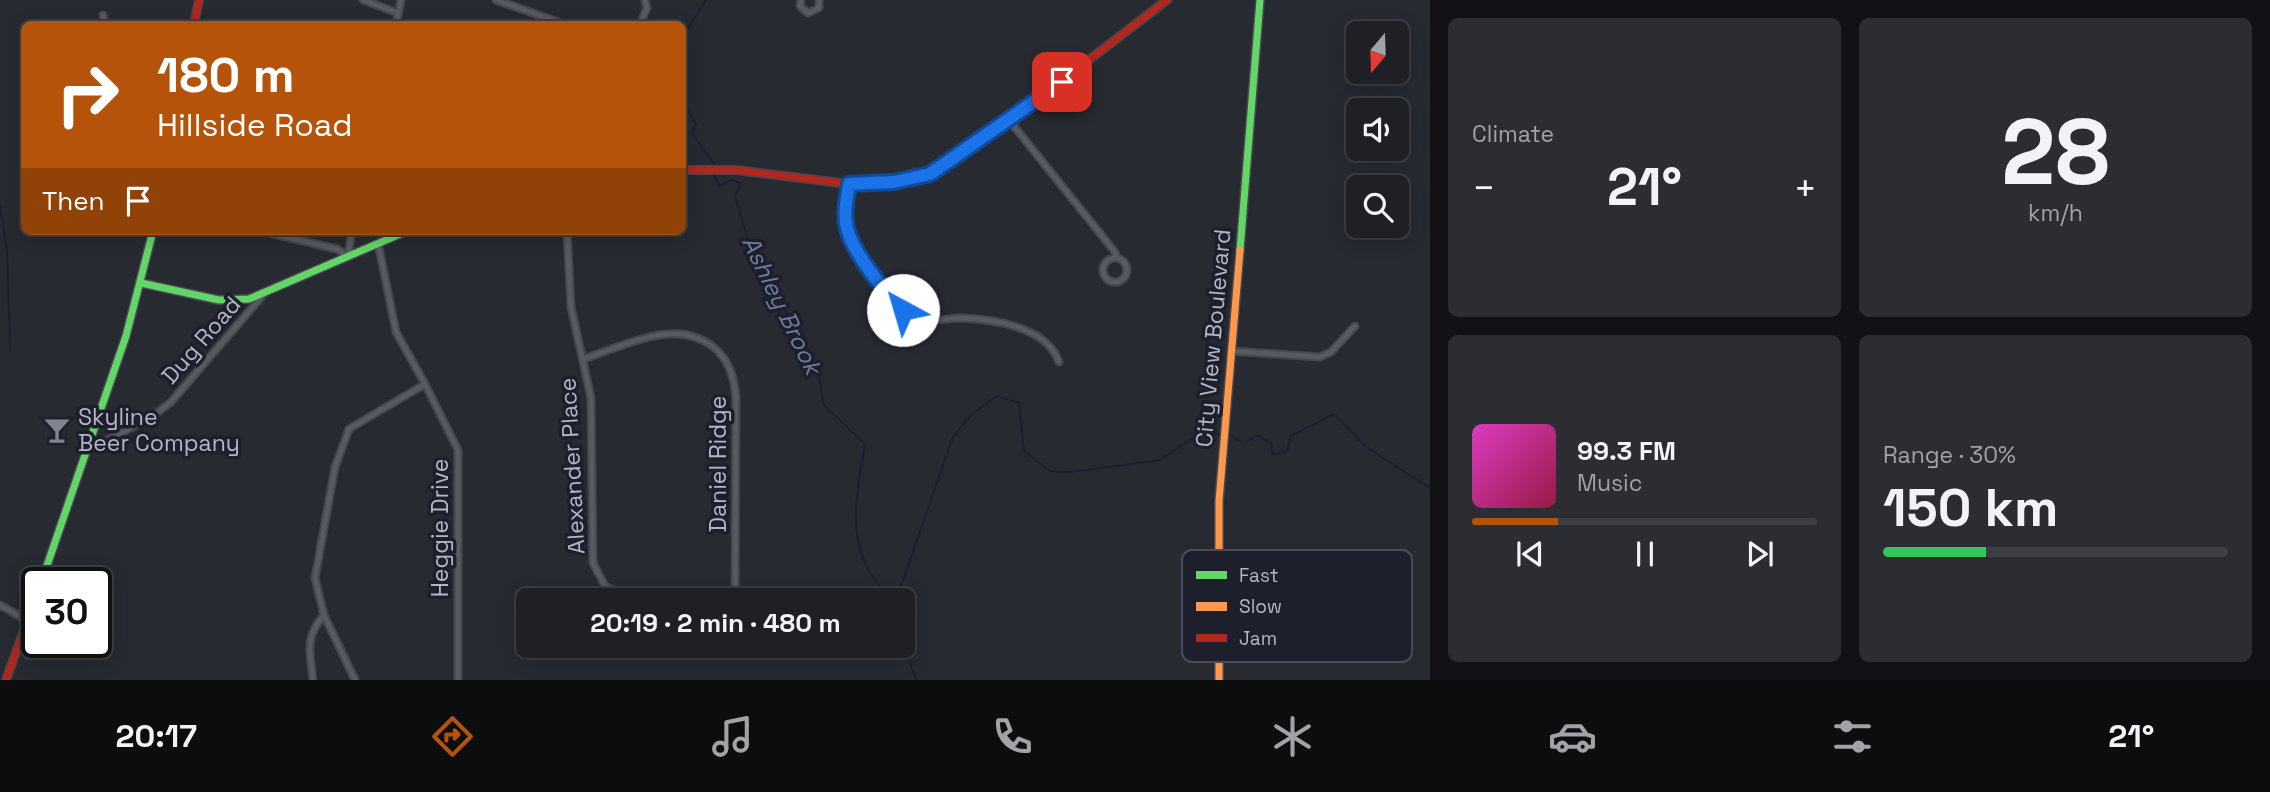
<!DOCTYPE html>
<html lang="en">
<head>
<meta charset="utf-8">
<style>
	body { margin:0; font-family:"Space Grotesk",sans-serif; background:#2b2d32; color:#f1f3f6; height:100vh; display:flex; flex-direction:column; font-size:26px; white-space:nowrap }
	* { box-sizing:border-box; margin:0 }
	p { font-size:23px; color:#a1a3a7 }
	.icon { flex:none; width:38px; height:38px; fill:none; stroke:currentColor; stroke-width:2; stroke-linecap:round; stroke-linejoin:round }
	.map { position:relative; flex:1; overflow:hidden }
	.drawer { display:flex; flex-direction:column; gap:18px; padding:18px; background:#101215; width:840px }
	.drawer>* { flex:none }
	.top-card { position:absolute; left:21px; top:21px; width:665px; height:214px; border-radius:10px; box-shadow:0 4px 18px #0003,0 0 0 2px #3c3e43; background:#b45309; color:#fff; overflow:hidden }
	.needle { width:46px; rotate:199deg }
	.controls { position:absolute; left:1346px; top:21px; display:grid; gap:14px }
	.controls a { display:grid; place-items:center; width:63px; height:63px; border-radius:10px; background:#1e2026; box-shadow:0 4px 18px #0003,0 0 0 2px #3c3e43; font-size:35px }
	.speed { position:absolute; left:21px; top:567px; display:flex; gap:14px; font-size:35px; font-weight:700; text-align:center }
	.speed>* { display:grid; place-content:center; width:91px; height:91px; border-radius:50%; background:#1e2026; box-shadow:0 4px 18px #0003,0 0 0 2px #3c3e43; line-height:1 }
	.speed .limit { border:4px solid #111; border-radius:10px; background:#fff; color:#111 }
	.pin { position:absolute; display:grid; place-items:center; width:60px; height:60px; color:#fff; margin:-30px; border-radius:14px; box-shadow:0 4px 10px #0006 }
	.me { position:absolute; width:77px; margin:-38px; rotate:321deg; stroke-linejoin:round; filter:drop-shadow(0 0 5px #0008) }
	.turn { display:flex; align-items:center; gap:24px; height:147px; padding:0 21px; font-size:32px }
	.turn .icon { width:91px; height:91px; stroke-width:2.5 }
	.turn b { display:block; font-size:49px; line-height:60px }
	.then { display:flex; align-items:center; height:66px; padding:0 21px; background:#0003; gap:14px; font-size:26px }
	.big { font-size:52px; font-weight:700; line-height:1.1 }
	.drawer .widget { flex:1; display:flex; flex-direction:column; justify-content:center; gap:10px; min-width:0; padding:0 24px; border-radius:10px; background:#2b2d32 }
	.drawer .dial { align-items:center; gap:0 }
	.dial b { font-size:91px; line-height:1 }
	.song { display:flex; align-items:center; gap:21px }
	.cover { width:84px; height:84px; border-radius:10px; background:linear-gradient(135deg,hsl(310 70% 55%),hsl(340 70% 35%)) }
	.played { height:7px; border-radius:4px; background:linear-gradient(90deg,#b45309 25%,#3c3e43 25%) }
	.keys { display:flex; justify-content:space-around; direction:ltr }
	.heat { display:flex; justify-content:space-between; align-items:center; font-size:38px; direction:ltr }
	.charge { height:10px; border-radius:5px; background:linear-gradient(90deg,#34c759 30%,#3c3e43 0) }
	.drawer .tiles { flex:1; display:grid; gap:18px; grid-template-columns:repeat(2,1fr) }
	.trip { position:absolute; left:516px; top:588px; width:399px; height:70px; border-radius:10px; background:#1e2026; box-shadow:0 4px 18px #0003,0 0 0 2px #3c3e43; font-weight:700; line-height:70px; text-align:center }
	.tabs { display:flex; height:112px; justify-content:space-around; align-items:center; background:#0c0d0f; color:#a1a3a7 }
	.tabs .icon { width:49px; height:49px }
	.tabs .selected { color:#b45309 }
	.tabs b { font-size:32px; color:#f1f3f6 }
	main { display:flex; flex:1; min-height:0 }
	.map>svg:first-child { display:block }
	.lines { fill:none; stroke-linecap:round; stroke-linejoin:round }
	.stream { stroke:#1a2033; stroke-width:2 }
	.street-casing { stroke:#46474f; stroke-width:9 }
	.fast-casing { stroke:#46474f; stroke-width:10 }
	.slow-casing { stroke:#46474f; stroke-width:10 }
	.jam-casing { stroke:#46474f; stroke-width:10 }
	.street { stroke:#575a61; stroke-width:5 }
	.fast { stroke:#63d668; stroke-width:7 }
	.slow { stroke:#ff974d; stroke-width:7 }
	.jam { stroke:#b3261e; stroke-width:7 }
	.route-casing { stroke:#114b97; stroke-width:18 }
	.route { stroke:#1a73e8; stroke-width:12 }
	.labels { text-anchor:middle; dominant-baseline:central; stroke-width:7; stroke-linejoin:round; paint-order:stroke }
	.street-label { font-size:23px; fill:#b2b6c3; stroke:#1d202c }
	.poi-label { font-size:23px; fill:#b2b6c3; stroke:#1d202c; text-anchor:start }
	.water-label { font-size:24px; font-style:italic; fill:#6f7b9e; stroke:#1d202c }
	.key { fill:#1d202c; stroke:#4a4d59; stroke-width:2 }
	.key-label { font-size:19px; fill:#b2b6c3 }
</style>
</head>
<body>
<main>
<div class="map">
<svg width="1430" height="680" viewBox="0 0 1430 680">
	<rect width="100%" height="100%" fill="#282a32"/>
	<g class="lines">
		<g class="stream">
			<path d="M682,38L706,0"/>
			<path d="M682,97L696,125L692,133L714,164"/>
			<path d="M714,175L719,186L731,180L741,183L735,196L750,246L818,371L824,405L865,444C857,489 846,537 873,577C880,587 884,594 895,600"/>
			<path d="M0,207L7,251L10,347"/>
			<path d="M1228,434L1244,443L1258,435L1271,444L1273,455L1287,451L1291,436L1334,414L1365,446L1430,488"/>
			<path d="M896,600L953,437L971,415L997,396L1019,403L1024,451L1050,471L1071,472L1160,460L1200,433L1223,435"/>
			<path d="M903,625L911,667L917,680"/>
		</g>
		<defs>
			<g id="street">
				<path d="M363,0L398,13"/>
				<path d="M496,0L564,24"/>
				<path d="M801,0L800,6L808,13L819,8V0"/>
				<path d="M103,15L105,24"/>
				<path d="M396,24L401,0"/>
				<path d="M640,24L647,8L645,0"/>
				<path d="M1009,120L1115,252L1116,257"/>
				<path d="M849,184C847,199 843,216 848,232C854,254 897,312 918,318C933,323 947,318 961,318C994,319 1047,327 1059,362"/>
				<path d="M261,231L337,249L348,256L352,231"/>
				<path d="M567,231L571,307L591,398L593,563L605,586L629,600"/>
				<circle cx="1115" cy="270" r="12"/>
				<path d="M1231,351L1320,357L1331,352L1355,326"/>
				<path d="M583,359C624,347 672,317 712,346C729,359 734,377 736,398L735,600"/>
				<path d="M425,384L458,450V680"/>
				<path d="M90,443H102L153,416L171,402L264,294"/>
				<path d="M0,605L28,621"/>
				<path d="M313,680C310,652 304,638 324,615"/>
				<path d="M355,680L324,615L315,578L335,467L349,429L425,384L396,332L378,243"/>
			</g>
			<g id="fast">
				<path d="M1240,250L1260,0"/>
				<path d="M141,283L219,300L249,299L407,231"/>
				<path d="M41,583L126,336L153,231"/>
			</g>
			<path id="slow" d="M1219,680V501L1240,250"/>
			<g id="jam">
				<path d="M194,24L199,0"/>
				<path d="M682,170H736L849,184L894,182L930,174L1042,96L1167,0"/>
				<path d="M6,680L37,594"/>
			</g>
		</defs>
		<use href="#street" class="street-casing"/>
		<use href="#fast" class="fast-casing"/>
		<use href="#slow" class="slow-casing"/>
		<use href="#jam" class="jam-casing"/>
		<use href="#street" class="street"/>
		<use href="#fast" class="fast"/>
		<use href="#slow" class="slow"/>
		<use href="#jam" class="jam"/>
	</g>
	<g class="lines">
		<defs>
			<path id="route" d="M903,310C886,293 852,252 847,228C843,214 847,198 849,184L894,182L930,174L1062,82"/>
		</defs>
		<use href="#route" class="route-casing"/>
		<use href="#route" class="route"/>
	</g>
	<defs>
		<symbol id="bar-bare" viewBox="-9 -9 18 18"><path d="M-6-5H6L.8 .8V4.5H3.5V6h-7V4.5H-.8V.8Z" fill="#828590" stroke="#1d202c" stroke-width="2.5" paint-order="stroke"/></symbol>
	</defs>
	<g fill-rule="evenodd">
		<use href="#bar-bare" x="38" y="411" width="38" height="38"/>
	</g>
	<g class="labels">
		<g class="street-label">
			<text transform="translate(1213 338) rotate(-85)">City View Boulevard</text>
			<text transform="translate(201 340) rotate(-49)">Dug Road</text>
			<text transform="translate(718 464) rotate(-90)">Daniel Ridge</text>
			<text transform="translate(572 466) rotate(-93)">Alexander Place</text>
			<text transform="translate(440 528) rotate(-90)">Heggie Drive</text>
		</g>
		<g class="poi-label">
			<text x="78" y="417">Skyline<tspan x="78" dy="26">Beer Company</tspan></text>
		</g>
		<g class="water-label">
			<text transform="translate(782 305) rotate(64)">Ashley Brook</text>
		</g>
	</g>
	<rect x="1182" y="550" width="230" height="112" rx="10" class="key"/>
	<rect x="1196" y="571" width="31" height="8" fill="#63d668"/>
	<rect x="1196" y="602" width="31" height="9" fill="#ff974d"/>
	<rect x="1196" y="634" width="31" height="8" fill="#b3261e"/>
	<g class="key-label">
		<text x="1239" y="582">Fast</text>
		<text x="1239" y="613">Slow</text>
		<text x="1239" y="645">Jam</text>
	</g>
</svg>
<div class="controls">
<a><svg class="needle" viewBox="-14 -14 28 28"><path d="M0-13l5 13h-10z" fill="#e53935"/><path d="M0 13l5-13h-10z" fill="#a1a3a7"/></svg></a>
<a><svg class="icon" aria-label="sound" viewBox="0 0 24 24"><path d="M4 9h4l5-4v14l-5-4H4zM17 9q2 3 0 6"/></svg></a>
<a><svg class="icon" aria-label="search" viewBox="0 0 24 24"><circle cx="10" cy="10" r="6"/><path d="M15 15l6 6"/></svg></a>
</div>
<div class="speed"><div class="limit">30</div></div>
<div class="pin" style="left:1062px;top:82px;background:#d93025"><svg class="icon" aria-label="arrive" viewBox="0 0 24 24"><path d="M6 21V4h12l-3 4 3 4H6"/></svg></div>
<svg class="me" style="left:903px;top:310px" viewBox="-20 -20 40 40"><circle r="19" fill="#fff"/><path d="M0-13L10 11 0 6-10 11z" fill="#1a73e8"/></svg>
<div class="trip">20:19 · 2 min · 480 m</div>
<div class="top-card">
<div class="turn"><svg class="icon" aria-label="right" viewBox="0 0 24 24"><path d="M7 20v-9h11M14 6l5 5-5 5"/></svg><div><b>180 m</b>Hillside Road</div></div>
<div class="then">Then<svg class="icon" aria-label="arrive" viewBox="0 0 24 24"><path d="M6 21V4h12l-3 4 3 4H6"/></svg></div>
</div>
</div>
<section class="drawer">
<div class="tiles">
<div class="widget"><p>Climate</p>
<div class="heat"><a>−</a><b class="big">21°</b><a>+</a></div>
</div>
<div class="widget dial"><b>28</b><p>km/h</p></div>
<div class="widget">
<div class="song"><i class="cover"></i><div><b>99.3 FM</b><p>Music</p></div></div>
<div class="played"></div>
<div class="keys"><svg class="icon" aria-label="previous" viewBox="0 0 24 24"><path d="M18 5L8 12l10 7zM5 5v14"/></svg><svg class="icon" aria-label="pause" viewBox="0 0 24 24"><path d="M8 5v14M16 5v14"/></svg><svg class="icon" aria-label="next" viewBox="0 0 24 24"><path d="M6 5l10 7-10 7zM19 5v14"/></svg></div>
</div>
<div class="widget"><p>Range · 30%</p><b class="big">150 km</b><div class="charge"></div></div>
</div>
</section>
</main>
<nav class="tabs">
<b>20:17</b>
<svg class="icon selected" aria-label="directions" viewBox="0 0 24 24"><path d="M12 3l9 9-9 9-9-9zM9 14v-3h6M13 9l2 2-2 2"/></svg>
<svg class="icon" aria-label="music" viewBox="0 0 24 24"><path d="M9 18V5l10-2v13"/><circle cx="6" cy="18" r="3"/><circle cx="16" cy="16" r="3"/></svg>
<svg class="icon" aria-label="phone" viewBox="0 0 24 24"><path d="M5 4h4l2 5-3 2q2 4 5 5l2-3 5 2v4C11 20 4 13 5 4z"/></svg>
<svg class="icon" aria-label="climate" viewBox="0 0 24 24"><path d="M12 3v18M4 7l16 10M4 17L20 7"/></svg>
<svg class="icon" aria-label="car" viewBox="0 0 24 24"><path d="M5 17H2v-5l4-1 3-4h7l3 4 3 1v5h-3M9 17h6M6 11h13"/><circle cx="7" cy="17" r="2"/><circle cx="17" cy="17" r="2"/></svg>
<svg class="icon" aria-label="filters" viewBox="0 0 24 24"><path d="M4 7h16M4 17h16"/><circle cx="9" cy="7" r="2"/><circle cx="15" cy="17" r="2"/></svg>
<b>21°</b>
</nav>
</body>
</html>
